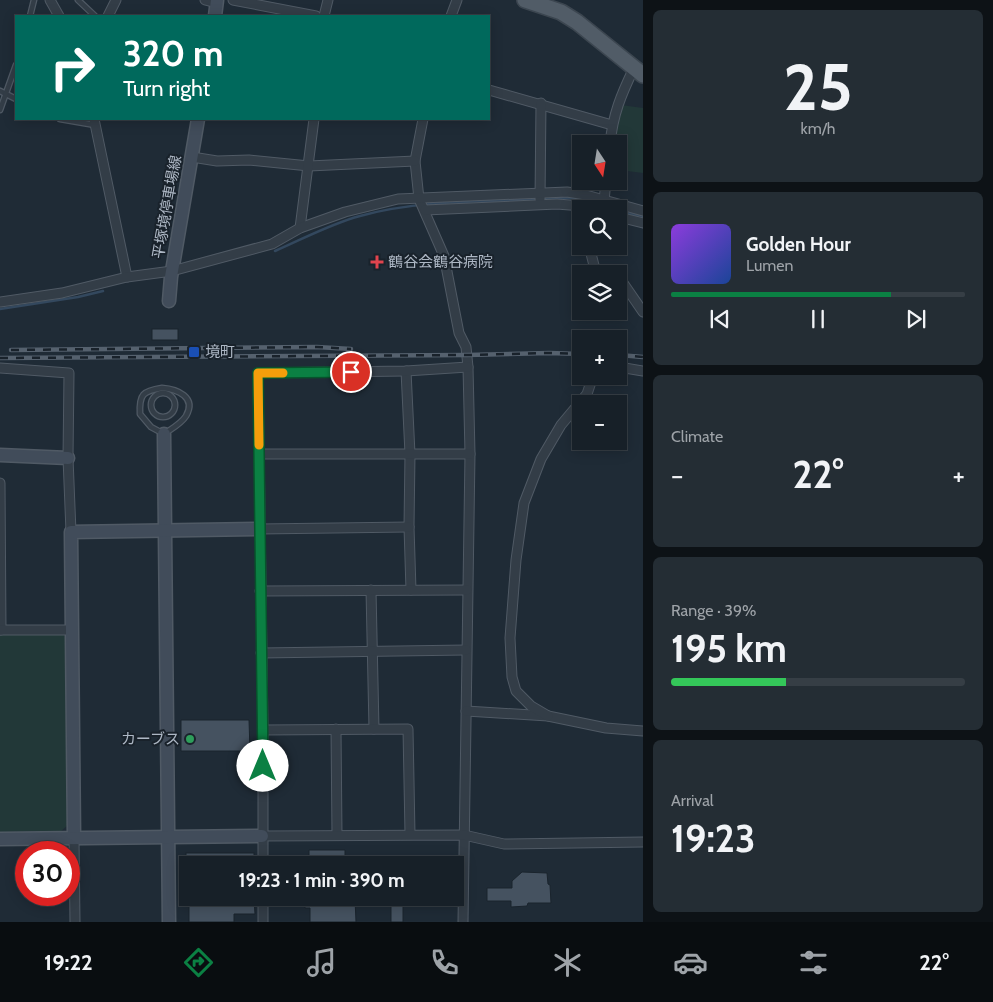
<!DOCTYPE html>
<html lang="en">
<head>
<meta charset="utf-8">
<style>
	body { margin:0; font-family:Cabin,"Noto Sans JP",sans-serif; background:#242d34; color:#f1f3f6; height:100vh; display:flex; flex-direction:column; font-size:19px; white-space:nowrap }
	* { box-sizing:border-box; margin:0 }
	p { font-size:16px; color:#9ea3a8 }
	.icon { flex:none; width:28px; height:28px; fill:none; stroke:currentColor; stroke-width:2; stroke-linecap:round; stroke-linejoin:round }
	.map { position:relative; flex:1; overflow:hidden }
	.drawer { display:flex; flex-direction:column; gap:10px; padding:10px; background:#0d1216; width:350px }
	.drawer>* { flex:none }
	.top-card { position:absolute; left:15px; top:15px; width:475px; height:105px; border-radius:0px; box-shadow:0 2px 12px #0003,0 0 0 1px #363e45; background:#00695c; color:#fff; overflow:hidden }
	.needle { width:32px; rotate:168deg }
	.fabs { position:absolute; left:572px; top:135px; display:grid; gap:10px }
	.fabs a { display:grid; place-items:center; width:55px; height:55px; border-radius:0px; background:#172028; box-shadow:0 2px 12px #0003,0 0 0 1px #363e45; font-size:25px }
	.speed { position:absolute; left:15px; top:841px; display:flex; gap:10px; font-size:25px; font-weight:700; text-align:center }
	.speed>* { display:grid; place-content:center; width:65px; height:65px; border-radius:50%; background:#172028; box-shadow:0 2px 12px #0003,0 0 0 1px #363e45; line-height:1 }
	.speed .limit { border:8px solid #d22; background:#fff; color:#111 }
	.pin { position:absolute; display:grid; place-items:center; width:42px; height:42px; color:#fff; margin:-21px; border:2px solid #fff; border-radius:50%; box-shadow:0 1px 5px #0007 }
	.me { position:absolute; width:55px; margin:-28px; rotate:0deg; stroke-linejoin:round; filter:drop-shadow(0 0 4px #0008) }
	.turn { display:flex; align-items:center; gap:18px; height:105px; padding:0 25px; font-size:22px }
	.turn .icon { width:65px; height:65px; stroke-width:2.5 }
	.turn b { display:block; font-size:35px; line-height:42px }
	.big { font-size:38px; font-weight:700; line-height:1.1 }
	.drawer .card { flex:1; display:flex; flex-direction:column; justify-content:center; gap:8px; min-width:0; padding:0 18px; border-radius:8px; background:#242d34 }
	.drawer .dial { align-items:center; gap:0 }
	.dial b { font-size:65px; line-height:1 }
	.song { display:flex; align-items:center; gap:15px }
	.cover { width:60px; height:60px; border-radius:8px; background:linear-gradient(135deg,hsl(270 70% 55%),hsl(220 70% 35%)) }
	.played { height:5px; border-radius:2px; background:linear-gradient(90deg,#0b8043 75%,#363e45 75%) }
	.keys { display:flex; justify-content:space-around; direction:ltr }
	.heat { display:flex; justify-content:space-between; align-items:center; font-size:28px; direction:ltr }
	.charge { height:8px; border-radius:4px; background:linear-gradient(90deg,#34c759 39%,#363e45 0) }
	.trip { position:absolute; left:179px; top:856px; width:285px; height:50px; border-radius:0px; background:#172028; box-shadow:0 2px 12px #0003,0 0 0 1px #363e45; font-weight:700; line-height:50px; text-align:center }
	.dock { display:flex; height:80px; justify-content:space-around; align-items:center; background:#090d10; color:#9ea3a8 }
	.dock .icon { width:35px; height:35px }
	.dock .on { color:#0b8043 }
	.dock b { font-size:22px; color:#f1f3f6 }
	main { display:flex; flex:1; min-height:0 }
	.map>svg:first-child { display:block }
	.green { fill:#223838 }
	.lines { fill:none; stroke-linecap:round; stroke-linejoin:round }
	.stream { stroke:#33485e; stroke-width:2.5 }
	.building { fill:#455260; stroke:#1a242d }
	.lane-casing { stroke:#505a65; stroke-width:7 }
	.street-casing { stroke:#505a65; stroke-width:11 }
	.secondary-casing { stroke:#505a65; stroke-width:15 }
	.primary-casing { stroke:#3c4650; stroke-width:18 }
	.lane { stroke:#333d47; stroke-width:4.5 }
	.street { stroke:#333d47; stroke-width:9 }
	.secondary { stroke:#414c5a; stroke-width:12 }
	.primary { stroke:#515c67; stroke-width:15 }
	.rail-casing { stroke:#55616e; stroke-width:4.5 }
	.rail { stroke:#19222b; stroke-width:2.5; stroke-dasharray:8; stroke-linecap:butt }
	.route-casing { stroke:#07532c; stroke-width:12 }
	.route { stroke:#0b8043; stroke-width:9 }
	.slow { stroke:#f59e0b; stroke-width:9 }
	.health-dot { fill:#e0444e; stroke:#19222b; stroke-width:2 }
	.transit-dot { fill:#1a4fb4; stroke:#19222b; stroke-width:2 }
	.leisure-dot { fill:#2e9e5b; stroke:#19222b; stroke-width:2 }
	.labels { text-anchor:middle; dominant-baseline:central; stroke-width:4; stroke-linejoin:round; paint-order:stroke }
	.street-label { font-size:15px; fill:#adb7c4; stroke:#19222b }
	.poi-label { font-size:15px; fill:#adb7c4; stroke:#19222b; text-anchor:start }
</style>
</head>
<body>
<main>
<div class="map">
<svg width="643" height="922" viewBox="0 0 643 922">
	<rect width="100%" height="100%" fill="#1f2b36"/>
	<g class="green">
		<path d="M621,105L643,108V173L619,170V144H613Z"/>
		<path d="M63,634L65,637L68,825L61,831L0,832V635Z"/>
	</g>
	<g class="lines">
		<g class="stream">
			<path d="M543,198H573L608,209"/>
			<path d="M619,212L643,216"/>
			<path d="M275,251C303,239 330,224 360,216C417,200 479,202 538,199"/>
			<path d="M0,309L78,297L103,291"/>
		</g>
	</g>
	<g class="building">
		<rect x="152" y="329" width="26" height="11"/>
		<path d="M181,720H249L250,751H181Z"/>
		<path d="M309,850H345V856H355V865H309Z"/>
		<rect x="186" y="853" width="68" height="12"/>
		<path d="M522,872L547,873L548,884L550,885L551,903H528L527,906L511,907V901H487V888H512V881Z"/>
		<path d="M189,898H254L255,914H234V922H189Z"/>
		<path d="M305,898H355L356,922H310V908H305Z"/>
		<rect x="391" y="898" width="12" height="24"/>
	</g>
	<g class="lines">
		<defs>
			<g id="lane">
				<path d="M78,0L95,16"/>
				<path d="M30,16L34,0"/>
				<path d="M0,91L16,99"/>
				<path d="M0,110L16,65"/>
				<path d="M60,119L95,125"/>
				<path d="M162,388C177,389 197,397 186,416C181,424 171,429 164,434L151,427L140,414C139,394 143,391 162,388Z"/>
				<circle cx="163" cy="405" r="12"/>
			</g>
			<g id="street">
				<path d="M50,0L59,16"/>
				<path d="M205,0L217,3"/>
				<path d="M233,0L316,16"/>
				<path d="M108,16L116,0"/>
				<path d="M324,16L328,0"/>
				<path d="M451,16L457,0"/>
				<path d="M489,90L612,125"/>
				<path d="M94,119L127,277"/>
				<path d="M423,119L415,161L419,199L444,256L459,333L466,347L468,367L470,454L463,922"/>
				<path d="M610,144C613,114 621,95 634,68"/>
				<path d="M192,157L217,161L249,160L309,166L415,161"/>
				<path d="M540,199L541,103"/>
				<path d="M604,201L606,181"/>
				<path d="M425,210L557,204L582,206L590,209"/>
				<path d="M619,217L643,223"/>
				<path d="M300,228L314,119"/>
				<path d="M589,246L596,273L600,274"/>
				<path d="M619,277L643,312"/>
				<path d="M0,302L62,293L127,277L172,271L272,244L300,228L345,212L398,199L567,192L586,195L643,211"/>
				<path d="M619,367L643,371"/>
				<path d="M0,368L69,373L68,458L71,532"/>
				<path d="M406,371L410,454L409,527L411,590"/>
				<path d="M259,454H470"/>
				<path d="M0,483L1,630"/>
				<path d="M259,529L409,527"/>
				<path d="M371,590L374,729"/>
				<path d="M260,591L467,590"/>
				<path d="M0,630H72"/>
				<path d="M261,653L466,650"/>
				<path d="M466,711L548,716L606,728L643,731"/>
				<path d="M548,716L531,706L516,691L512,677L510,638L516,560L524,503L541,459L561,425L587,394L593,376"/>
				<path d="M336,729L337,835"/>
				<path d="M263,730L408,729L410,834"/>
				<path d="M262,836L464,835L504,844L643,842"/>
				<path d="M74,838L75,922"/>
				<path d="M263,865V730L258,373L406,371L468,367"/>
				<path d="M263,898V922"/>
			</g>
			<g id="secondary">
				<path d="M215,16L217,0"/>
				<path d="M169,301L171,277L198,119"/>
				<path d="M164,434L169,922"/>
				<path d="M0,455L68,458"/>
				<path d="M74,838L71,532L259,529"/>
				<path d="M0,839L262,836"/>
			</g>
			<path id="primary" d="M525,0L561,12L577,22L643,75"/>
		</defs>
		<use href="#lane" class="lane-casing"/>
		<use href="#street" class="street-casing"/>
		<use href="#secondary" class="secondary-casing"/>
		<use href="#primary" class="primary-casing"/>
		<use href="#lane" class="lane"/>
		<use href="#street" class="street"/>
		<use href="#secondary" class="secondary"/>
		<use href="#primary" class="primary"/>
		<defs>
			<g id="rail">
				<path d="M11,350L317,347L351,349"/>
				<path d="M619,355L643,357"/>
				<path d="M0,358L467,355L549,353L581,354"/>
			</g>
		</defs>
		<use href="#rail" class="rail-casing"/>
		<use href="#rail" class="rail"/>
	</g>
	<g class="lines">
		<defs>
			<path id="route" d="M263,766L258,373L351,372"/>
		</defs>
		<use href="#route" class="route-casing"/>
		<use href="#route" class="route"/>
		<path class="slow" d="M259,445L258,373H283"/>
	</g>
	<path class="health-dot" d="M374.5 254.5h5v5h5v5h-5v5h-5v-5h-5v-5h5z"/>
	<rect class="transit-dot" x="188" y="346" width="12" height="12" rx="2.5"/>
	<circle class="leisure-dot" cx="190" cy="739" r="5"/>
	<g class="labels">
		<g class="street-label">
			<text transform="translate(167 207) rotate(-80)">平塚境停車場線</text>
		</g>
		<g class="poi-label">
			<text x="388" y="262">鶴谷会鶴谷病院</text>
			<text x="205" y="352">境町</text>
			<text x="180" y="739" text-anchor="end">カーブス</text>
		</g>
	</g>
</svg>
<div class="fabs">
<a><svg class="needle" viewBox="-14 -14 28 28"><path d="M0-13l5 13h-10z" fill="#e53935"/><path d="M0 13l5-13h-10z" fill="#9ea3a8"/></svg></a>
<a><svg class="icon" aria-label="search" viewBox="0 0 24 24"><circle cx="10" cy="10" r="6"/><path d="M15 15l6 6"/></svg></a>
<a><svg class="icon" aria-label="layers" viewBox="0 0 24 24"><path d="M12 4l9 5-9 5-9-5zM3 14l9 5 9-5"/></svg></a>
<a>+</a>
<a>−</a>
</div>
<div class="speed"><div class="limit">30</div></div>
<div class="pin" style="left:351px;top:372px;background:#d93025"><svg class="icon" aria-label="arrive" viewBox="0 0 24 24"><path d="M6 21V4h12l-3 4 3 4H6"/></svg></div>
<svg class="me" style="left:263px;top:766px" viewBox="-20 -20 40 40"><circle r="19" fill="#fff"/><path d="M0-13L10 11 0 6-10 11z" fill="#0b8043"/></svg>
<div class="trip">19:23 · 1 min · 390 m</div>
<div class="top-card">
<div class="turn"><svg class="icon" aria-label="right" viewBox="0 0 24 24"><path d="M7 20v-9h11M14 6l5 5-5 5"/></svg><div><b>320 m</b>Turn right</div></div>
</div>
</div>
<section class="drawer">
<div class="card dial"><b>25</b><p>km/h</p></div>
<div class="card">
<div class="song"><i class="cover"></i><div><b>Golden Hour</b><p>Lumen</p></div></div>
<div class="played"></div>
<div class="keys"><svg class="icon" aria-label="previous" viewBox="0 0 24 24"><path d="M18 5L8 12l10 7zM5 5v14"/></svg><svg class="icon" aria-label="pause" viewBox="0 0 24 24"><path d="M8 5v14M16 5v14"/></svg><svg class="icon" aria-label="next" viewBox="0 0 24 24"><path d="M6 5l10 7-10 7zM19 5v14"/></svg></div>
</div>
<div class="card"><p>Climate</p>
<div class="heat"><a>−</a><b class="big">22°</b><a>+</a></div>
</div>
<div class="card"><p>Range · 39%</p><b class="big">195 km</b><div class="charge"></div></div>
<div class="card"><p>Arrival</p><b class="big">19:23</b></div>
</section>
</main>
<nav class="dock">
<b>19:22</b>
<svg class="icon on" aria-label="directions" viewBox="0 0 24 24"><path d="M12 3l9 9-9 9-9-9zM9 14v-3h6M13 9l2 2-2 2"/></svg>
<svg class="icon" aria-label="music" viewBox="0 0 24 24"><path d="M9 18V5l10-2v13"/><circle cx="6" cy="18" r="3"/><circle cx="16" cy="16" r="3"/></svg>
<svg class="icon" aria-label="phone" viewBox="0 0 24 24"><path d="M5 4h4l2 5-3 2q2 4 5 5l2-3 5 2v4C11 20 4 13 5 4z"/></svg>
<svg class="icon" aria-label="climate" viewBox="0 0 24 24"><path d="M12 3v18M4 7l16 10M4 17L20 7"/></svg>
<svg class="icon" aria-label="car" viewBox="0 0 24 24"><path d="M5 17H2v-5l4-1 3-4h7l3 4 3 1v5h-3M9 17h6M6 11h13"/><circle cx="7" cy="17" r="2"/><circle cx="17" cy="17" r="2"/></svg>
<svg class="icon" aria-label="filters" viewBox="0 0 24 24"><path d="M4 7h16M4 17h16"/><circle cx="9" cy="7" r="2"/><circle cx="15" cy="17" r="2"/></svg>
<b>22°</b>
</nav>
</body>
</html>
